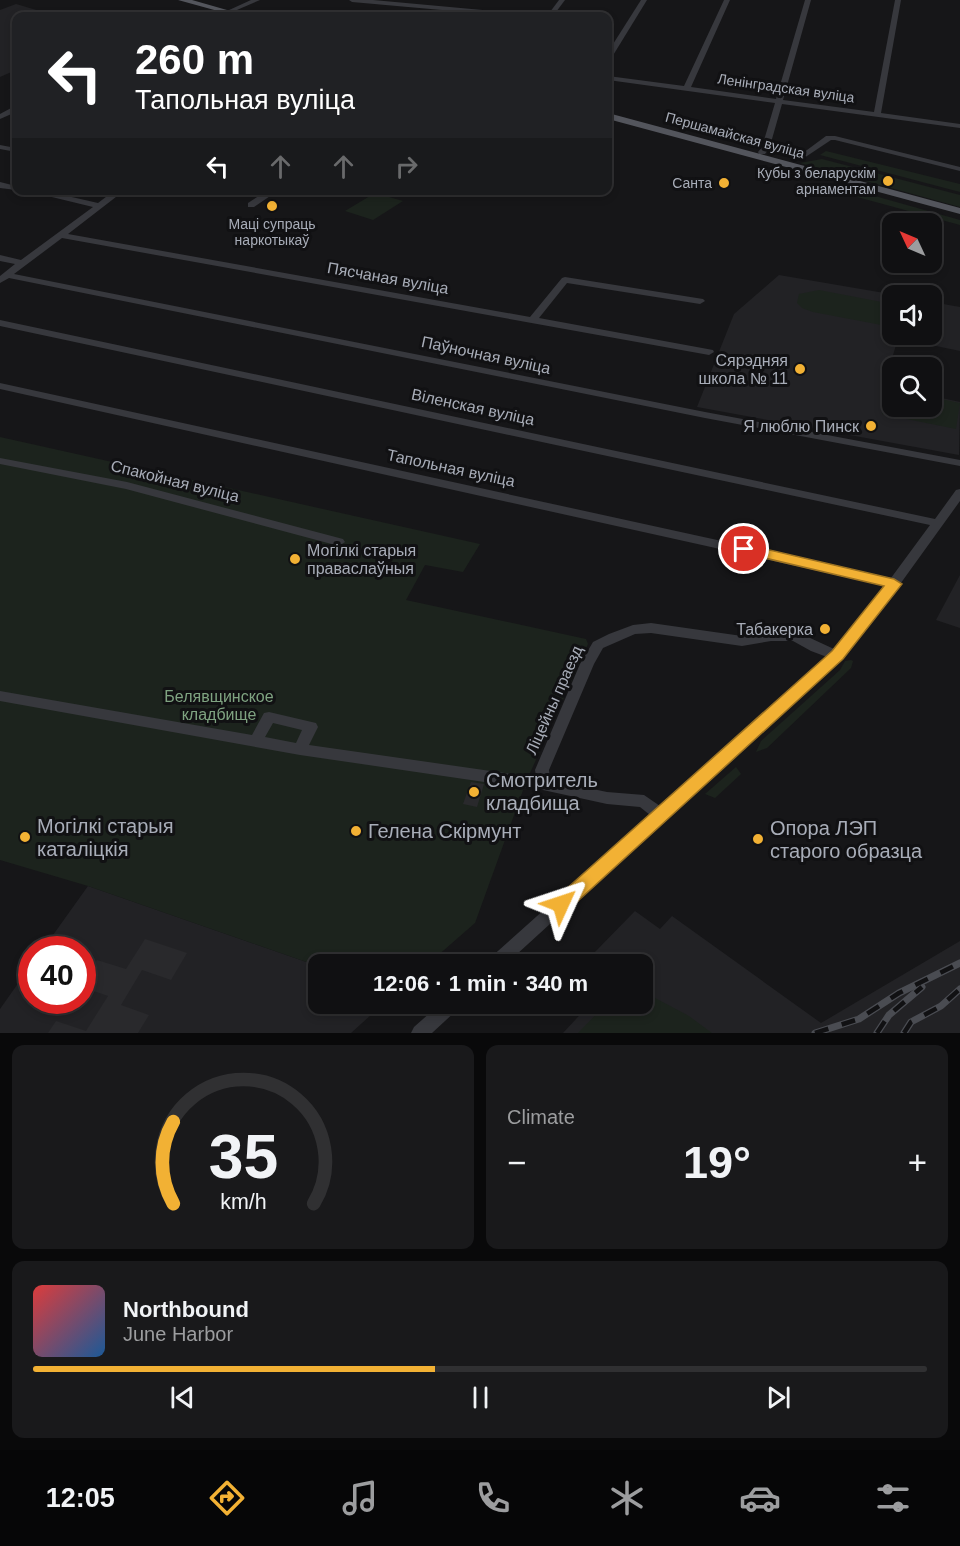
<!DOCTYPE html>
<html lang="en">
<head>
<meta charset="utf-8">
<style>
	body { margin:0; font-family:Arial,sans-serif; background:#19191b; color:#f1f3f6; height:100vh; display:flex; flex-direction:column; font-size:22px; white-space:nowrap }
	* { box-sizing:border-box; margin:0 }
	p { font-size:20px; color:#9c9d9f }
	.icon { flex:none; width:33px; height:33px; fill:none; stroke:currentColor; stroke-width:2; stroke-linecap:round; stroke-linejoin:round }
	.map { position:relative; height:1033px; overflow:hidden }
	.panel { display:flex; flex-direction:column; gap:12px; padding:12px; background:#09090a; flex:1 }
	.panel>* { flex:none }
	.top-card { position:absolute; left:12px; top:12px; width:600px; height:183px; border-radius:12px; box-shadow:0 3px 9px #0003,0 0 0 2px #303032; background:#202124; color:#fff; overflow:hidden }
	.needle { width:39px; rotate:314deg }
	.buttons { position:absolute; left:882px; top:213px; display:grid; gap:12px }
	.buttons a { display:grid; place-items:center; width:60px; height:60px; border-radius:12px; background:#101012; box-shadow:0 3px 9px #0003,0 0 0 2px #303032; font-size:30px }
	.speed { position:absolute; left:18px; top:936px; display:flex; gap:12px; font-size:30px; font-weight:700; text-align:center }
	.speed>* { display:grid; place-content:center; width:78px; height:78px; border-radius:50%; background:#101012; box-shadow:0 3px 9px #0003,0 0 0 2px #303032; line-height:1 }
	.speed .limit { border:9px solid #d22; background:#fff; color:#111 }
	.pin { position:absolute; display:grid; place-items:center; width:51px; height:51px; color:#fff; margin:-26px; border:3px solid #fff; border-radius:50%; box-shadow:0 2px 6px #0007 }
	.me { position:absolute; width:66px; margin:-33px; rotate:48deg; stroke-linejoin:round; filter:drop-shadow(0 0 4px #0008) }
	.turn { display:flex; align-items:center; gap:21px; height:126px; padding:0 24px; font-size:27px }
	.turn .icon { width:78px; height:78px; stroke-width:2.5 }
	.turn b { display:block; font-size:42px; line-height:51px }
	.lanes { display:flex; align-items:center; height:57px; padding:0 24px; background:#0003; justify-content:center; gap:30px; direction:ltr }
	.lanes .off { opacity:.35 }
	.big { font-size:45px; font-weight:700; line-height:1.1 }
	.panel .card { flex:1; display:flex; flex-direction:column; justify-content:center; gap:9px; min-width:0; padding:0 21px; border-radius:12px; background:#19191b }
	.panel .dial { align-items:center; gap:0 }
	.dial svg { height:156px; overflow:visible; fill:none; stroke:#303032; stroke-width:7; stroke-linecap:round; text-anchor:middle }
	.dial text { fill:#f1f3f6; stroke:none }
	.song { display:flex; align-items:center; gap:18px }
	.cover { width:72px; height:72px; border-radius:9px; background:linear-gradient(135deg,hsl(0 70% 55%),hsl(210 70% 35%)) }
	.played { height:6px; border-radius:3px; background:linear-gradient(90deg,#f2b134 45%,#303032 45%) }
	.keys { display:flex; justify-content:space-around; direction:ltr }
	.heat { display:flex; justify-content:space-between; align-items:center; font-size:33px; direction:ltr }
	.panel .tiles { flex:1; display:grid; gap:12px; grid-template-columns:1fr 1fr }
	.card:last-child { grid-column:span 2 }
	.trip { position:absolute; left:308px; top:954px; width:345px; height:60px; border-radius:12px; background:#101012; box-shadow:0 3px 9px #0003,0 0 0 2px #303032; font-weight:700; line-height:60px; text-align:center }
	.dock { display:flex; height:96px; justify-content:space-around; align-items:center; background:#060607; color:#9c9d9f }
	.dock .icon { width:42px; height:42px }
	.dock .selected { color:#f2b134 }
	.dock b { font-size:27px; color:#f1f3f6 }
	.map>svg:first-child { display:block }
	.built { fill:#222225 }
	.green { fill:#1c231d }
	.building { fill:#29292c }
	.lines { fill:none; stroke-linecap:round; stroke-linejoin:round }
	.minor { fill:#37383d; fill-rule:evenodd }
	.major { fill:#53555c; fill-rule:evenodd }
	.rail-casing { stroke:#4a4c52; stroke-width:7 }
	.rail { stroke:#111113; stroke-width:4.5; stroke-dasharray:14; stroke-linecap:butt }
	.route { fill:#f2b134; stroke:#9d7322; stroke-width:1.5 }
	.poi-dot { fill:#f2b134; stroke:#111113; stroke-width:2 }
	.labels { text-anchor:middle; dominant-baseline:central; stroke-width:6; stroke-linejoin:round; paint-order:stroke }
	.far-street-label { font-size:14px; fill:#a8adb8; stroke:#111113 }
	.far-poi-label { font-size:14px; fill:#a8adb8; stroke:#111113; text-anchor:end }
	.street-label { font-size:16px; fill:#a8adb8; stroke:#111113 }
	.poi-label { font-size:16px; fill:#a8adb8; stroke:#111113; text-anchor:end }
	.park-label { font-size:16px; fill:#7fa381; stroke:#111113 }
	.near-poi-label { font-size:20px; fill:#a8adb8; stroke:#111113; text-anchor:start }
</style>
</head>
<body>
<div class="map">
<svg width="960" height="1033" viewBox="0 0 960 1033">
	<rect width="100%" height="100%" fill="#161618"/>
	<g class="built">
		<path d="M16,4L57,16H16V70L0,77V10Z"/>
		<path d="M779,275L896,295L892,296V334H932V302L960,307V351L898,338L884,386L892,388V406H932V396L960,402L959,455L697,407L734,314Z"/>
		<path d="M960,575V628L936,620Z"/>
		<path d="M88,886L318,966V1004L382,1005L351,1033H0V1009L31,965L32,1000H82V950L43,949Z"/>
		<path d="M635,911L660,929L672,916L821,1023L960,941V1033H563L590,1004H642V964H606L593,954Z"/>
	</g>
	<g class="green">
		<path d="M826,151L960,184V192L820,155Z"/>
		<path d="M822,159L960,195V207L800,163Z"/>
		<path d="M837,189H850L960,220V225L835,191Z"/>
		<path d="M375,193L403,201L373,220L345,211Z"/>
		<path d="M819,290L892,304V327L813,312L802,308L797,303L799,294Z"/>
		<path d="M888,389L892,390V406H932V397L960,403L956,429L882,414Z"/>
		<path d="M0,437L480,544L463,572L425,565L406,600L586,639L588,644L526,782L475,923L428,964L318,966L88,886L0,860Z"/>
		<path d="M851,660L853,661L851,668L767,748L756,752L761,741L840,670L845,661Z"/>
		<path d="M736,767L741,774L715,798L705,794Z"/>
		<path d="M642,991L689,1016L712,1033H578L606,1004H642Z"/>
	</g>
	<g class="building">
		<path d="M471,782L484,784L477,807L463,804Z"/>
		<path d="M145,939L187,953L171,980L142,970L121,1005L149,1015L138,1033H48L56,1021L86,1031L108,996L82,987V982L97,960L126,969Z"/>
	</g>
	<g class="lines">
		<g class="minor">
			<path d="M251,0H260L223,16H216Z"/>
			<path d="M349,0H373L525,14L528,16H509L352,2Z"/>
			<path d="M559,0H565L553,16H547Z"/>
			<path d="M641,0H647L612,57L608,59V52Z"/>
			<path d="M724,0H730L691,87L776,99L805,0H811L783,100L874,112L895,0H901L881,113L960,124V128L782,104L770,146L803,153L826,136H835L960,167V171L835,140H831L804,158L768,150L765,154H759L758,152L762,147L775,103L608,80V76L684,86Z"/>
			<path d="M13,107H16V112L0,119V114Z"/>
			<path d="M0,145L16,148V152L0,149Z"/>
			<path d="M0,182L16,186V190L0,188Z"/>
			<path d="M23,190H41L98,203L115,190H125L68,234L530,317L562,278L565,277L703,299L705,301L700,304L567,283L539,318L713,350L714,352L709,355L62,238L14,274L705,412L960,460V466L705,418L9,278L0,283V276L15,264L0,261V255L21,260L93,207Z"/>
			<path d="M226,190H246L255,194L251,197Z"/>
			<path d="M268,190H279L254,207H248V203Z"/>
			<path d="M0,320L935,519L956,490L960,489V501L898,587L842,658L506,964H487L489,959L650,815L640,807L607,804L543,790L538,788L535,770L580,664L593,642L609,634L633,625L651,623L742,636L771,631H795L834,649L886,586L0,389V383L891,578L930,525L0,326ZM651,633L742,646L771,641H793L811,651L827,657L660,806L644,795L607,792L550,780L549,770L594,664L603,648L635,634Z"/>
			<path d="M0,458L127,482L343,539L345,542L339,546L126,489L0,464Z"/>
			<path d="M0,691L252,735L264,713L269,712L316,723L318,727L309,745L526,776L531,778L533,782L531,786L526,788L300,755L0,701ZM273,723L302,730L296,743L265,737Z"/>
			<path d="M440,1004H461L458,1009L432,1033H411L414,1027Z"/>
		</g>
		<g class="major">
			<path d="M178,0H192L248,16H236Z"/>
			<path d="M608,113L960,208V214L608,119Z"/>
		</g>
		<defs>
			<g id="rail">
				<path d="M815,1033L859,1019L899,993L960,963"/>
				<path d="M877,1033L889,1015L922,987"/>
				<path d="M904,1033L911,1022L941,1006L960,989"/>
			</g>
		</defs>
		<use href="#rail" class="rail-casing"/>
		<use href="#rail" class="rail"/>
	</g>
	<path class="route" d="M744,544L894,579L902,584L843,659L568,910L561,912L555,910L552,904L555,899L832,651L884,586L739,552L737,549Z"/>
	<g class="poi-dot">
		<circle cx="888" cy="181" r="6"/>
		<circle cx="724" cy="183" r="6"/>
		<circle cx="272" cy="206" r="6"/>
		<circle cx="800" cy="369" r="6"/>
		<circle cx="871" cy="426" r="6"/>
		<circle cx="295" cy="559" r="6"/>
		<circle cx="825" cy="629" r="6"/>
		<circle cx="474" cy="792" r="6"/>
		<circle cx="356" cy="831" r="6"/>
		<circle cx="25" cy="837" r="6"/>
		<circle cx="758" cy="839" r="6"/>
	</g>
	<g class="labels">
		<g class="far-street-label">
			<text transform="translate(786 88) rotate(8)">Ленінградская вуліца</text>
			<text transform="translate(735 135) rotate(15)">Першамайская вуліца</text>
		</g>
		<g class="far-poi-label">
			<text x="876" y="173">Кубы з беларускім<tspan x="876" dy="16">арнаментам</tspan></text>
			<text x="712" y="183">Санта</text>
			<text x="272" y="224" text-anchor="middle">Маці супраць<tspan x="272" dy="16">наркотыкаў</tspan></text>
		</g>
		<g class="street-label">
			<text transform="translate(388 278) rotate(10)">Пясчаная вуліца</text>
			<text transform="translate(486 355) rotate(12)">Паўночная вуліца</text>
			<text transform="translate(473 407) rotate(12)">Віленская вуліца</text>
			<text transform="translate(451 468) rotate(12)">Тапольная вуліца</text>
			<text transform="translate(175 481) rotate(14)">Спакойная вуліца</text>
			<text transform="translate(554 700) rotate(-66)">Ліцейны праезд</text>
		</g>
		<g class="poi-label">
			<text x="788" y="360">Сярэдняя<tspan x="788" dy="18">школа № 11</tspan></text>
			<text x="859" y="426">Я люблю Пинск</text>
			<text x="307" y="550" text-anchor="start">Могілкі старыя<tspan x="307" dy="18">праваслаўныя</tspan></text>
			<text x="813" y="629">Табакерка</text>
		</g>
		<g class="park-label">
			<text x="219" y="696">Белявщинское<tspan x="219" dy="18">кладбище</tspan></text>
		</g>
		<g class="near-poi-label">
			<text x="486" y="780">Смотритель<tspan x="486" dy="23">кладбища</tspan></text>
			<text x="37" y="826">Могілкі старыя<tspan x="37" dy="23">каталіцкія</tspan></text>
			<text x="770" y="828">Опора ЛЭП<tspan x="770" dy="23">старого образца</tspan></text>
			<text x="368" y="831">Гелена Скірмунт</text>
		</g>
	</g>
</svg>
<div class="buttons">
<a><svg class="needle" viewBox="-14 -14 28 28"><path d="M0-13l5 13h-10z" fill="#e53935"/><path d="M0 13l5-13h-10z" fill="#9c9d9f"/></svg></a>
<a><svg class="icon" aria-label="sound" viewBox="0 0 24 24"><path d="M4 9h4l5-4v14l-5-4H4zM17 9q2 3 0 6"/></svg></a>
<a><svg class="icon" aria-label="search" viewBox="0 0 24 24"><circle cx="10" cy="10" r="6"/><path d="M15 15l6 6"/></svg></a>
</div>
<div class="speed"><div class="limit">40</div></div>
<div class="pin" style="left:744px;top:549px;background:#d93025"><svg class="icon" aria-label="arrive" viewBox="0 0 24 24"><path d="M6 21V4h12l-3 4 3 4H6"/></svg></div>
<svg class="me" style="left:561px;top:904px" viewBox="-20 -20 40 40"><path d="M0-17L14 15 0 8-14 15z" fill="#f2b134" stroke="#fff" stroke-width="4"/></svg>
<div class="trip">12:06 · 1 min · 340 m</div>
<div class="top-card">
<div class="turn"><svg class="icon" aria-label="left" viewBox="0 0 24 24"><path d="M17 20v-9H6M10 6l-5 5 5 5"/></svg><div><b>260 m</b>Тапольная вуліца</div></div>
<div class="lanes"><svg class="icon" aria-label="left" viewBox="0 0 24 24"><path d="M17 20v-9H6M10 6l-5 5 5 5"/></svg><svg class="icon off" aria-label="ahead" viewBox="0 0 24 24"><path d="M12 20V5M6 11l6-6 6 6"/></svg><svg class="icon off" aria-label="ahead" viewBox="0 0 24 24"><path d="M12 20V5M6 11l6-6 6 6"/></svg><svg class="icon off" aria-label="right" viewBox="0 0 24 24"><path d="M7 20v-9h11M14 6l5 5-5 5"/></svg></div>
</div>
</div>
<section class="panel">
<div class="tiles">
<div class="card dial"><svg viewBox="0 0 100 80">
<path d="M14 69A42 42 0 1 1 86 69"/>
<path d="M14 69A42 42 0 0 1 14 27" stroke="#f2b134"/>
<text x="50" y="56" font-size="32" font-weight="700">35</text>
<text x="50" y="72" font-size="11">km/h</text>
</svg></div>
<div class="card"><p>Climate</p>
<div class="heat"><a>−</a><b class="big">19°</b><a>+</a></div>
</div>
<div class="card">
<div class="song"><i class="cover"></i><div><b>Northbound</b><p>June Harbor</p></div></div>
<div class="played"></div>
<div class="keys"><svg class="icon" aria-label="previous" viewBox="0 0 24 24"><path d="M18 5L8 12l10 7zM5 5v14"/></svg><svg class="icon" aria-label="pause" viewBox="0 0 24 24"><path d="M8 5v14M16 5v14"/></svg><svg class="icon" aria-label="next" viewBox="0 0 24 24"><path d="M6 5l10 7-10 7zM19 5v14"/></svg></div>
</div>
</div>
</section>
<nav class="dock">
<b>12:05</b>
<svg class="icon selected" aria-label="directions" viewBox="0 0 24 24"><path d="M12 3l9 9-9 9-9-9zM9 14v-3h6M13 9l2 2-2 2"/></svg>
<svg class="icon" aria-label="music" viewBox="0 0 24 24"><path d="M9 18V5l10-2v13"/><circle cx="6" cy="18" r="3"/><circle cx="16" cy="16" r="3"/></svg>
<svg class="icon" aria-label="phone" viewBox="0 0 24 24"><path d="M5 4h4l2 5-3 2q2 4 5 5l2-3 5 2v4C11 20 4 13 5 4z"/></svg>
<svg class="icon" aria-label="climate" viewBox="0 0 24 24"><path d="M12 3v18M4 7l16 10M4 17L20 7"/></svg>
<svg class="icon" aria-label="car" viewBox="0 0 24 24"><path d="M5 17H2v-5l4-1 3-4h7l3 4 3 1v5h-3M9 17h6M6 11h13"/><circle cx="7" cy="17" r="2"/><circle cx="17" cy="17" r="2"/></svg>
<svg class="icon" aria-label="filters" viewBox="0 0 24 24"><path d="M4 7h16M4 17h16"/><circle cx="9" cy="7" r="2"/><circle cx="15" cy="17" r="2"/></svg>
</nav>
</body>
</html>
